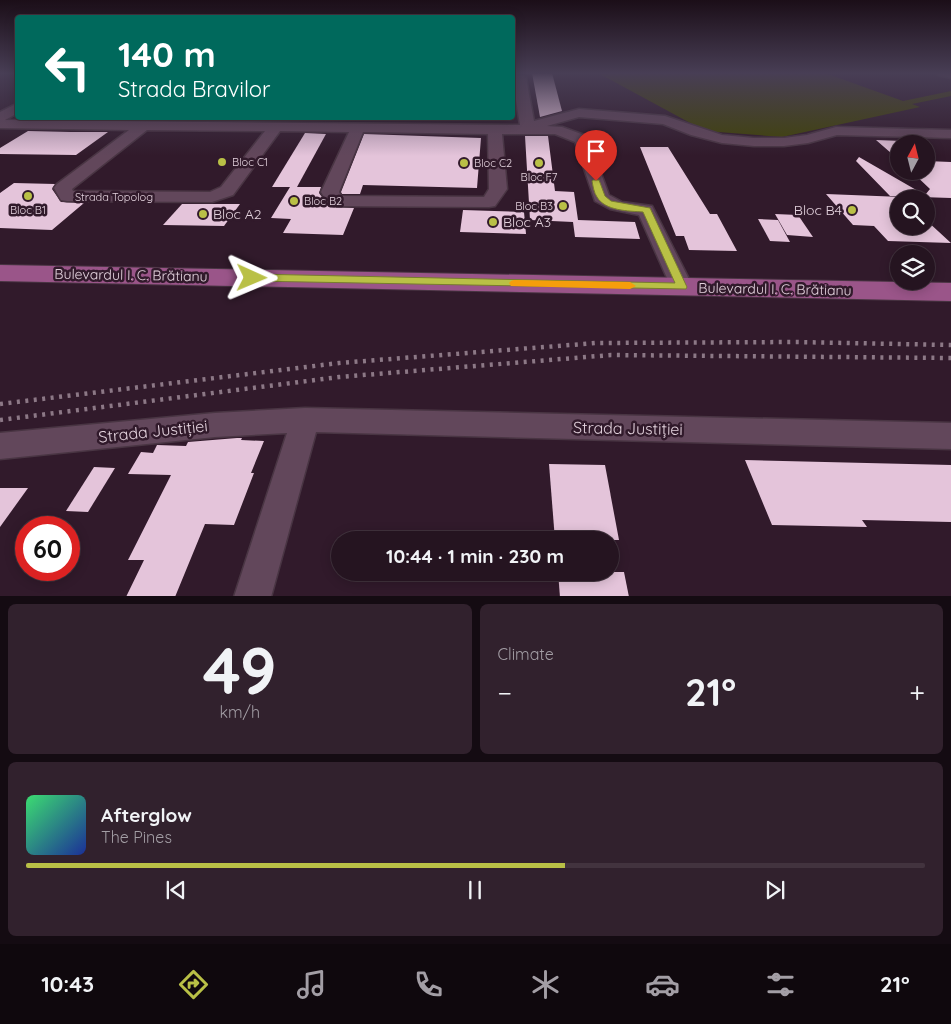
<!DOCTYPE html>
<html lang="en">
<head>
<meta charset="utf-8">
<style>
	body { margin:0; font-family:Quicksand,sans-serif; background:#31212d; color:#f1f3f6; height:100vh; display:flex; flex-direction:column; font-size:19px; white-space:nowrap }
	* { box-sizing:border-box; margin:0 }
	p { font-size:16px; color:#a39ea5 }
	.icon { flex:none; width:28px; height:28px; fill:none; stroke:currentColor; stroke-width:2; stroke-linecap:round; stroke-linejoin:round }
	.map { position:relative; height:596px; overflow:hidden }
	.side { display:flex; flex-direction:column; gap:8px; padding:8px; background:#140b12; flex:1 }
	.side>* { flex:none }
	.guide { position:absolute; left:15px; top:15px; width:500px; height:105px; border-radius:5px; box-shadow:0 2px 12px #0003,0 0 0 1px #42333e; background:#00695c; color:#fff; overflow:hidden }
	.needle { width:32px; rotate:7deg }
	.controls { position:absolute; left:890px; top:135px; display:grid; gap:10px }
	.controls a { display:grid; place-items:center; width:45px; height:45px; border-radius:50%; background:#251420; box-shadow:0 2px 12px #0003,0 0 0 1px #42333e; font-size:25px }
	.speed { position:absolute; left:15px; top:516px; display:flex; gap:10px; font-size:25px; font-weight:700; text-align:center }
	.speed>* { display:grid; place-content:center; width:65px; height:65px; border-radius:50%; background:#251420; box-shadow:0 2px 12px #0003,0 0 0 1px #42333e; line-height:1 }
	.speed .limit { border:8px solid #d22; background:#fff; color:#111 }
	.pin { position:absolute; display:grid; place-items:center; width:42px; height:42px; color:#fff; margin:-51px -21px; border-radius:50% 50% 50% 0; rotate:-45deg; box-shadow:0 0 5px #0007 }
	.pin .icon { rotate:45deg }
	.me { position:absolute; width:55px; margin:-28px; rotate:91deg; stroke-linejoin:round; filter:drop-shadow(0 0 4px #0008) }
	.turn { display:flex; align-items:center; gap:18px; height:105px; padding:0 20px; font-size:22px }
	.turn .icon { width:65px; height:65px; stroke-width:2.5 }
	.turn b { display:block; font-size:35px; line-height:42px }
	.big { font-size:38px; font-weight:700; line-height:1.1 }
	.side .tile { flex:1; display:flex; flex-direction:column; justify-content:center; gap:8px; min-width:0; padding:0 18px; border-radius:8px; background:#31212d }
	.side .dial { align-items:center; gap:0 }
	.dial b { font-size:65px; line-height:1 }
	.song { display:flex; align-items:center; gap:15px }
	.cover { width:60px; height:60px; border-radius:8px; background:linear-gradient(135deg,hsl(140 70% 55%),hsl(230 70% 35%)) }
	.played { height:5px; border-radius:2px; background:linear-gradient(90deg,#b9c046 60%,#42333e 60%) }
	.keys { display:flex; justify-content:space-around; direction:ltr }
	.heat { display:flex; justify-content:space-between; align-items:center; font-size:28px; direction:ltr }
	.side .tiles { flex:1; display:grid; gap:8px; grid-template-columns:1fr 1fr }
	.tile:last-child { grid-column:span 2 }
	.trip { position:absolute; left:331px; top:531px; width:288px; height:50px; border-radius:25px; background:#251420; box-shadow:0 2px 12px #0003,0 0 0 1px #42333e; font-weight:700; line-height:50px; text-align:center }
	.tab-bar { display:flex; height:80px; justify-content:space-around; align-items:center; background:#0f080d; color:#a39ea5 }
	.tab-bar .icon { width:35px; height:35px }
	.tab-bar .selected { color:#b9c046 }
	.tab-bar b { font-size:22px; color:#f1f3f6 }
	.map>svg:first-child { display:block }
	.green { fill:#404304 }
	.building { fill:#e4c4da }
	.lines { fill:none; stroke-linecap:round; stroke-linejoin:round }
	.street-casing { stroke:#493543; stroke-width:3 }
	.primary-casing { stroke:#493543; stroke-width:2 }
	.street { fill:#62475b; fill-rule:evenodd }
	.primary { fill:#9a5589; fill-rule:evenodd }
	.rail { stroke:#8c7886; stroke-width:4.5; stroke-dasharray:3 5.5; stroke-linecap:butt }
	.route { fill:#b9c046; stroke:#787d2e }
	.slow { fill:#f59e0b }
	.poi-dot { fill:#b9c046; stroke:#311a2b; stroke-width:2 }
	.labels { text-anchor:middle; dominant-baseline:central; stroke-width:5; stroke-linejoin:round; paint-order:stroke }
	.far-poi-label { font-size:11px; fill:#e3d2dd; stroke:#311a2b; text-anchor:start }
	.far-street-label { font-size:11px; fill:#e3d2dd; stroke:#311a2b }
	.poi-label { font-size:14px; fill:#e3d2dd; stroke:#311a2b; text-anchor:start }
	.street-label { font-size:14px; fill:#e3d2dd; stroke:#311a2b }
	.near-street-label { font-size:16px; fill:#e3d2dd; stroke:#311a2b }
</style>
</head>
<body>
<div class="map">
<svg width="951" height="597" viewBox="0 0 951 597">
	<rect width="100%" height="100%" fill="#311a2b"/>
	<path class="green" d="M598,73H825L903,101L951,91V96L912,104L920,107L782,137L705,131Z"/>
	<g class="building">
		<path d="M532,73H552L562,111L540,117Z"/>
		<path d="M28,131L71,132H108L76,155L0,154V148Z"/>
		<path d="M305,133L326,134L297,187H272Z"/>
		<path d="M364,134L481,138L477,188L363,185L360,194H342L341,192Z"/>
		<path d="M525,136H548L555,191L574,192L578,220L635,222L640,239L575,237L573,222L530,220Z"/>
		<path d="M876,140L903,141L906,144H899V160Z"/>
		<path d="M640,147H668L710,214H717L737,251L689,250L684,236H676Z"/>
		<path d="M859,157L925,195L930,189L911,171H926V161L951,162V198L890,196L856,161Z"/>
		<path d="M14,183L55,184L52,189L61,202L84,203L52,230L0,228V193Z"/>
		<path d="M290,187H321L319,193L329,207L354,208L343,235L283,233L291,219L271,218Z"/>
		<path d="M826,194L902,197L904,199H899V226H926V220L951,243L888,241L874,226L853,225Z"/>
		<path d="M182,204H240L224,226L163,225Z"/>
		<path d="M463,210L524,212L526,234L460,232Z"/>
		<path d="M775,214L798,215L813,237L787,235Z"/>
		<path d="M758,219L778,220L790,242L770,241Z"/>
		<path d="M237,438H242L241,440L264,441L251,473H254L234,525L205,524L175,597H126L144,560H128L171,475L128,474L141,452L153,453L157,445L186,446L188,442Z"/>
		<path d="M745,460L951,465V522L862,520L867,527L772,525Z"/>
		<path d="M549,464L605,465L619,540H555Z"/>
		<path d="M94,467L115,468L88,512L66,511Z"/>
		<path d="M0,488H28L0,527Z"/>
		<path d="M558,572H624L629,597H560Z"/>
	</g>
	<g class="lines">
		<defs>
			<g id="street">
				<path d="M936,73H951V78L938,75Z"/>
				<path d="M512,75L524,76L526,78L534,121L579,109L665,116L722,135L754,138H784L807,135L836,127L951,130V138L837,135L808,143L784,146H754L722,143L691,135L663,124L579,117L547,126L562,127L587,136L609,195L622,202L652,206L693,287L690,292L682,294L674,292L671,287L639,215L610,209L595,201L575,142L555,134H502L507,189L495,206L489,207L335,206L329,205L321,192L349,132L280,131L233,195L212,202L67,201L61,200L54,188L57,184L129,130L0,128V112L18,103V113L5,120L520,125ZM147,130L265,131L221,187L210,192L73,191L72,189ZM363,132L488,134L489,189L484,197L341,196L339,192Z"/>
				<path d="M305,408L951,423V449L316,432L271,597H234L287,433L215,437L0,459V433L215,413Z"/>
			</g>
			<path id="primary" d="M0,265L951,283V301L0,281Z"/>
		</defs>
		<use href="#street" class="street-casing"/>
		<use href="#primary" class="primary-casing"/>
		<use href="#street" class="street"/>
		<use href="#primary" class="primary"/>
		<g class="rail">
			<path d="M0,404L339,363L596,343L796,342L951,345"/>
			<path d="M0,420L339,377L611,355L951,358"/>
		</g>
	</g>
	<linearGradient id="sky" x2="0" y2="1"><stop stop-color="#1b0e18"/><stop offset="0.47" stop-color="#483e55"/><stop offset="1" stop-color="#483e55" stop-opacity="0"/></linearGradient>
	<rect width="951" height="156" fill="url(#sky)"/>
	<path class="route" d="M593,180H599L605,196L611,201L650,208L687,287L686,289L252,281L246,278L252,274L675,283L643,212C629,211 605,211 597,197C594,193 593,186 592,181Z"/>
	<path class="slow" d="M514,280L630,282L636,286L630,289L511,286L509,283L511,281Z"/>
	<g class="poi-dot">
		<circle cx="222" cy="162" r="5"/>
		<circle cx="464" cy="163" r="5"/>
		<circle cx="539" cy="163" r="5"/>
		<circle cx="28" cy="196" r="5"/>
		<circle cx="294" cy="201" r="5"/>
		<circle cx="563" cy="206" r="5"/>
		<circle cx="852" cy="210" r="5"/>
		<circle cx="203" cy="214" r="5"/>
		<circle cx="493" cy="222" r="5"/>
	</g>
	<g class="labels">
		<g class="far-poi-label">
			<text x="232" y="162">Bloc C1</text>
			<text x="474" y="163">Bloc C2</text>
			<text x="539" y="177" text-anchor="middle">Bloc F7</text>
			<text x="304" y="201">Bloc B2</text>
			<text x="553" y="206" text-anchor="end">Bloc B3</text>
			<text x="28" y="210" text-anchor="middle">Bloc B1</text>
		</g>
		<g class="far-street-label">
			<text x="114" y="197">Strada Topolog</text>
		</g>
		<g class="poi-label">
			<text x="842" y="210" text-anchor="end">Bloc B4</text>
			<text x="213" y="214">Bloc A2</text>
			<text x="503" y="222">Bloc A3</text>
		</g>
		<g class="street-label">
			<text transform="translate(131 275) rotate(1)">Bulevardul I. C. Brătianu</text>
			<text transform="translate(775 289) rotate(1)">Bulevardul I. C. Brătianu</text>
		</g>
		<g class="near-street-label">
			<text transform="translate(628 428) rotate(1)">Strada Justiției</text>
			<text transform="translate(153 431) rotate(-6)">Strada Justiției</text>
		</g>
	</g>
</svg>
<div class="controls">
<a><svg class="needle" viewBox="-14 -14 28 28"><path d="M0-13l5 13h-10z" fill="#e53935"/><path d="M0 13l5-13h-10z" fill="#a39ea5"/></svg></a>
<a><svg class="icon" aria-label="search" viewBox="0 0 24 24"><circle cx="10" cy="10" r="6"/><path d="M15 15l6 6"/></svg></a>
<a><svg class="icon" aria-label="layers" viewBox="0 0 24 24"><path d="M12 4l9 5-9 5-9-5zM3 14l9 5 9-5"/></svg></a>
</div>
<div class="speed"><div class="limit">60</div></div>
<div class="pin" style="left:596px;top:181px;background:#d93025"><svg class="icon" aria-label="arrive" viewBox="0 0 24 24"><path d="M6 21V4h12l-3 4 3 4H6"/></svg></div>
<svg class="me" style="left:252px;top:278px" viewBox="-20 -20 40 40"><path d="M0-17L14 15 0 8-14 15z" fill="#b9c046" stroke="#fff" stroke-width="4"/></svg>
<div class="trip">10:44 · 1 min · 230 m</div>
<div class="guide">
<div class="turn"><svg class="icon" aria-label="left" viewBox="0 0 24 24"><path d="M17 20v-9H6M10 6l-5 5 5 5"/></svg><div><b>140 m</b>Strada Bravilor</div></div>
</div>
</div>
<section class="side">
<div class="tiles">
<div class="tile dial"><b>49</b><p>km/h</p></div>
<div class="tile"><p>Climate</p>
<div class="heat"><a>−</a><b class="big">21°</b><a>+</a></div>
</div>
<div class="tile">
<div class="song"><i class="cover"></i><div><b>Afterglow</b><p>The Pines</p></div></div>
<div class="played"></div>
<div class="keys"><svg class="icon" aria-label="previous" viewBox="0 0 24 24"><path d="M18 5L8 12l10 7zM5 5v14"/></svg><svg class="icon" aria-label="pause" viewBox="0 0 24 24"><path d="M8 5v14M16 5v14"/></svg><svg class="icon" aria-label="next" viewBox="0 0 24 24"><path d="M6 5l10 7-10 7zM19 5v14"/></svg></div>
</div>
</div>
</section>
<nav class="tab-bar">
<b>10:43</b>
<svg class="icon selected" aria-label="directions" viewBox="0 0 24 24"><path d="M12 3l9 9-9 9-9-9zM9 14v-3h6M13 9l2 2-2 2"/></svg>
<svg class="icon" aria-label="music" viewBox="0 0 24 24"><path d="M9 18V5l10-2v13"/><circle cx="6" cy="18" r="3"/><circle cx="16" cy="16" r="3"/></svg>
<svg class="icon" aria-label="phone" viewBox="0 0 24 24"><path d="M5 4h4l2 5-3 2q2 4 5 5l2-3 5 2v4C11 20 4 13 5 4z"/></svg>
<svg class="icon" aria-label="climate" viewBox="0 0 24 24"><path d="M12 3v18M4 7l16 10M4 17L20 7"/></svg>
<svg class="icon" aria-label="car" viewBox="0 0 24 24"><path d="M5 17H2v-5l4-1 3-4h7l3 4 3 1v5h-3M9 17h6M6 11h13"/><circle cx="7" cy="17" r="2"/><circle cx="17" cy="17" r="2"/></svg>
<svg class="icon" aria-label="filters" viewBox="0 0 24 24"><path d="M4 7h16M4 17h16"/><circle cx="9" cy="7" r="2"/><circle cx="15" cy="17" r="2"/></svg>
<b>21°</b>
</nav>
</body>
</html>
